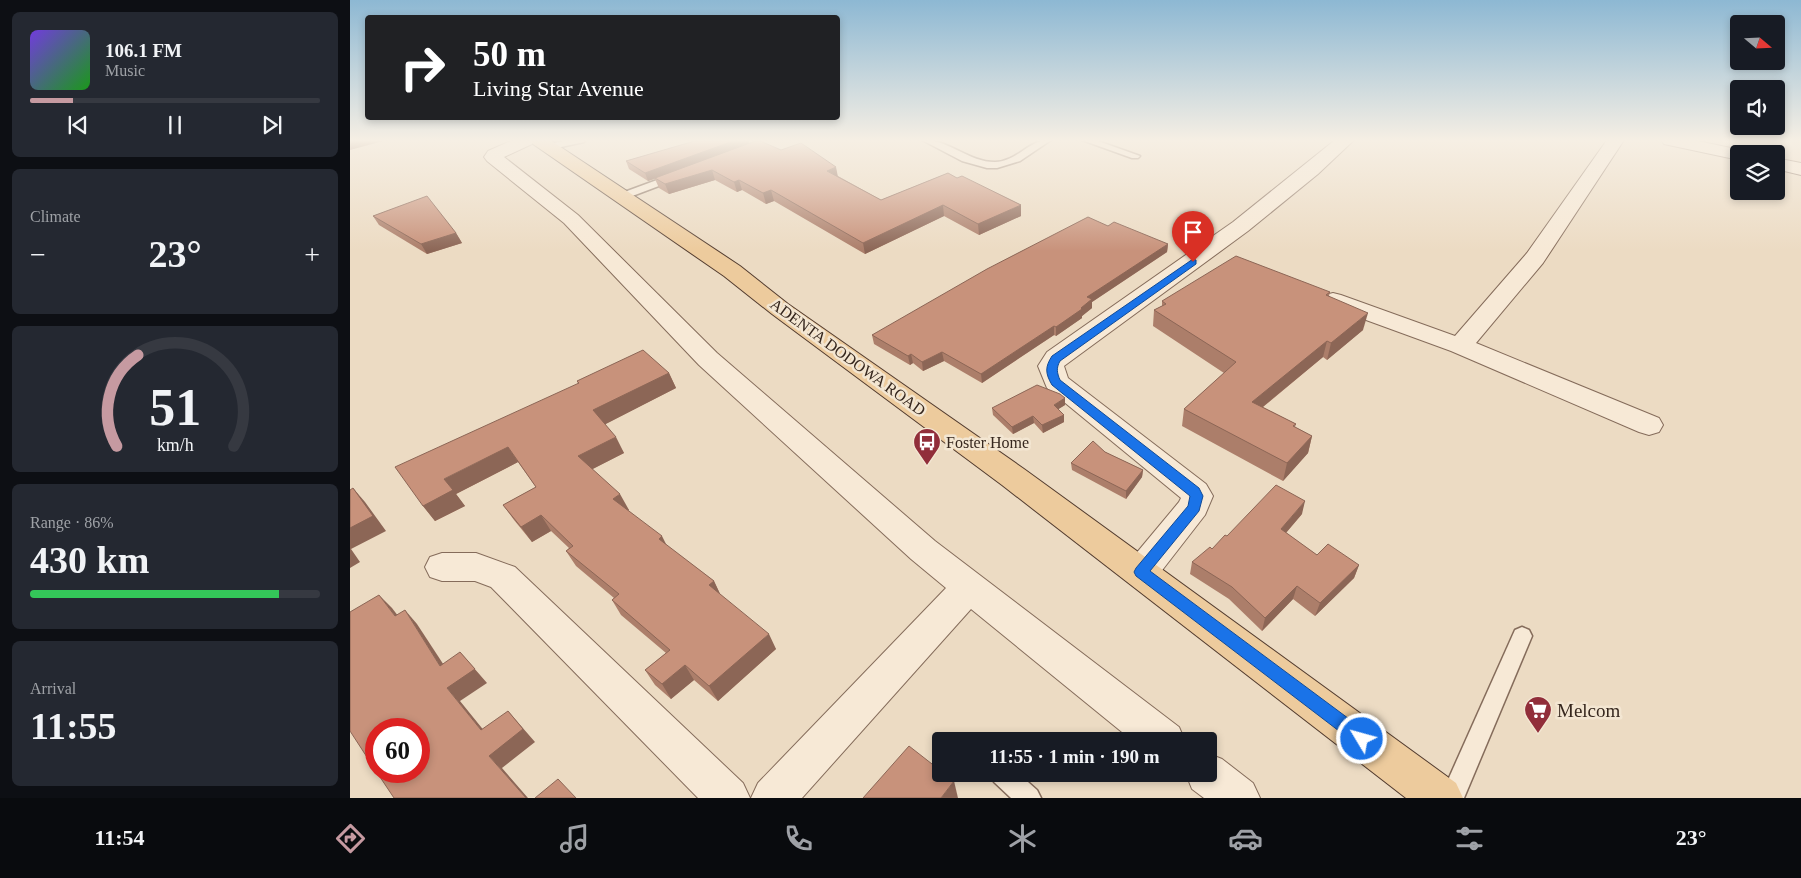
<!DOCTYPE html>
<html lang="en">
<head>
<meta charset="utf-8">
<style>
	body { margin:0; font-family:"Times New Roman",serif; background:#242831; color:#f1f3f6; height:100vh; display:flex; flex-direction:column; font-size:19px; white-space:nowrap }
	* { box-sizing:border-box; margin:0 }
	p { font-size:16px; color:#9ea1a6 }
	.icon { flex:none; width:28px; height:28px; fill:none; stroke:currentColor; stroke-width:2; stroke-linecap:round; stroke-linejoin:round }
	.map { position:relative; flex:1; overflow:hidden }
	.drawer { display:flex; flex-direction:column; gap:12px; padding:12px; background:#0d0f14; width:350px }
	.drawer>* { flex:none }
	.guide { position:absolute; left:15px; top:15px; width:475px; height:105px; border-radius:5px; box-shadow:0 2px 8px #0003; background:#202124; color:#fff; overflow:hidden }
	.needle { width:32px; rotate:109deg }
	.buttons { position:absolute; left:1380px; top:15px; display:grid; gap:10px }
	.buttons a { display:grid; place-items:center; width:55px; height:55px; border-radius:5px; background:#171b24; box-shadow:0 2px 8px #0003; font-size:25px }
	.speed { position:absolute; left:15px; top:718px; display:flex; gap:10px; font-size:25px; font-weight:700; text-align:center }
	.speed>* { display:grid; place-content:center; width:65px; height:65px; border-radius:50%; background:#171b24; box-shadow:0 2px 8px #0003; line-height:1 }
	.speed .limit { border:8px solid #d22; background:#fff; color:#111 }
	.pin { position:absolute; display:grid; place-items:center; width:42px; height:42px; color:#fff; margin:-51px -21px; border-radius:50% 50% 50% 0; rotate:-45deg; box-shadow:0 0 5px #0007 }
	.pin .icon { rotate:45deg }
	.me { position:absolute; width:55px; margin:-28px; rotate:307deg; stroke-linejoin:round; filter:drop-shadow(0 0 4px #0008) }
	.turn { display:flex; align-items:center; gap:18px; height:105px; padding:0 25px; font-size:22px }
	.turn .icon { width:65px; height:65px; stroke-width:2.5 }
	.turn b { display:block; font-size:35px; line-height:42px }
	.big { font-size:38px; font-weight:800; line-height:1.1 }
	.drawer .card { flex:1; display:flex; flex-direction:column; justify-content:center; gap:8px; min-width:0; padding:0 18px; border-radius:8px; background:#242831 }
	.drawer .dial { align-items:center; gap:0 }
	.dial svg { height:130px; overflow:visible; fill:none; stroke:#363941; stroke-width:7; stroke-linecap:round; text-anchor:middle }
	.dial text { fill:#f1f3f6; stroke:none }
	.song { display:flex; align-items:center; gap:15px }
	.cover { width:60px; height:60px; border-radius:8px; background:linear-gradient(135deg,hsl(260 70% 55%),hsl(120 70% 35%)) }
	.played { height:5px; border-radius:2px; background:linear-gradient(90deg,#c69aa1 15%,#363941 15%) }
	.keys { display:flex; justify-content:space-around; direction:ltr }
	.heat { display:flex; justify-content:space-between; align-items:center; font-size:28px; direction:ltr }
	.charge { height:8px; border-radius:4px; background:linear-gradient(90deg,#34c759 86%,#363941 0) }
	.trip { position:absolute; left:582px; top:732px; width:285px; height:50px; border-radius:5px; background:#171b24; box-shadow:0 2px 8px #0003; font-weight:800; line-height:50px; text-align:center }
	.tabs { display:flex; height:80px; justify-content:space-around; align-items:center; background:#090b0e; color:#9ea1a6 }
	.tabs .icon { width:35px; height:35px }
	.tabs .active { color:#c69aa1 }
	.tabs b { font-size:22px; color:#f1f3f6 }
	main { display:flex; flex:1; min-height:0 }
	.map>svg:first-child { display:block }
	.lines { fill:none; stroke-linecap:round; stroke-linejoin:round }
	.service-casing { stroke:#856c5b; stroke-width:3 }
	.minor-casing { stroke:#856c5b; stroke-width:2 }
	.primary-casing { stroke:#533c2f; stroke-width:2 }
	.service { fill:#f7e9d6; fill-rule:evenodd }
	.minor { fill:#f7e9d6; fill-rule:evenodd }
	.primary { fill:#edcb9d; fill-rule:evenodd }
	.wall { fill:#ac7e6a }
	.shaded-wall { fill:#8c6656 }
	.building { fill:#c8927b; stroke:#8c6656 }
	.route { fill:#1a73e8; stroke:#114b97 }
	.labels { text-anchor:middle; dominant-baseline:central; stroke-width:5; stroke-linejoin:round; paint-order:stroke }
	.street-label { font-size:16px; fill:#36271e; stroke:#f3e6d2 }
	.poi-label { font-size:16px; fill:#36271e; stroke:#f3e6d2; text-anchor:start }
	.near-poi-label { font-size:19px; fill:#36271e; stroke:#f3e6d2; text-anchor:start }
</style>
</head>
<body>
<main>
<section class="drawer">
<div class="card">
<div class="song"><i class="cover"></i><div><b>106.1 FM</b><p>Music</p></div></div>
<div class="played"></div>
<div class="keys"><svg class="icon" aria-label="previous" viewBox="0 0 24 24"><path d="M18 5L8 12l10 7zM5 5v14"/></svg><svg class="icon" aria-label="pause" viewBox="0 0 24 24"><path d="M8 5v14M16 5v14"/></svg><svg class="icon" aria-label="next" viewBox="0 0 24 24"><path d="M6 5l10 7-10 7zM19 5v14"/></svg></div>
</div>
<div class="card"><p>Climate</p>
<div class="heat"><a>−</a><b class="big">23°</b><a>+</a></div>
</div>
<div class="card dial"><svg viewBox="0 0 100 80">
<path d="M14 69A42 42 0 1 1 86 69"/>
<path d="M14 69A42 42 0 0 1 27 13" stroke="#c69aa1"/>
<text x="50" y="56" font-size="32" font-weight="700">51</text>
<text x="50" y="72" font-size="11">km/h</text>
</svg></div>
<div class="card"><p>Range · 86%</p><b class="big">430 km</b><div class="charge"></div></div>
<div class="card"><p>Arrival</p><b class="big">11:55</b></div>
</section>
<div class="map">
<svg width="1451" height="798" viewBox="0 0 1451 798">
	<rect width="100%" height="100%" fill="#ecdbc3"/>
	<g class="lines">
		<defs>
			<g id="service">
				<path d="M219,140H236L234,142L197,150L192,147L194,145Z"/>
				<path d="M572,140C597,138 618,162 645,162C667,162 680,138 701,140L670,161L647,168H637L612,161Z"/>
				<path d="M732,140H745L790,156L788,158H782Z"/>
				<path d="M326,173L331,176L330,178L277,198L273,199L268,196L269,194Z"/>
				<path d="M1172,627L1179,630L1182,636L1114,798H1090L1165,630Z"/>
				<path d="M641,774H669L687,790L691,798H661L644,782Z"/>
			</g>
			<g id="minor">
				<path d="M163,140H185L182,144L154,157L228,215L367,353L585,541L829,727L835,741H783L621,609L452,798H401L408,783L596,588L561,559L349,365L214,223L137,161L134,157L138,151Z"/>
				<path d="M985,140H1004L968,174L898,231L714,366L718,378L856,484L863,496L855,515L803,582L791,586L779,582L774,572L779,562L829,502L831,498L697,388L688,366L697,352L883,222Z"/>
				<path d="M1257,140H1274L1193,263L1126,343L1309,418L1313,425L1309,432L1299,435L1289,432L1101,351L975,305L971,300L975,295L983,293L991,295L1105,336L1177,253Z"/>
				<path d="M1311,140H1343L1395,151L1397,154H1389V160L1314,144Z"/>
				<path d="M1426,158L1451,163V175L1426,169Z"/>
				<path d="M92,553H126L165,567L393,783L400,798H348L141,587L125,581H92L80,577L75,567L80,557Z"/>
				<path d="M859,754L872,759L903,783L910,798H854L842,789L836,774H859Z"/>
			</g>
			<path id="primary" d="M181,140H200L390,266L438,304L674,469L1106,783L1113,798H1056L652,485L422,314L374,276L183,144Z"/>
		</defs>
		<use href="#service" class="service-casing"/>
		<use href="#minor" class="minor-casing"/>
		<use href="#primary" class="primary-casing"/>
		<use href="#service" class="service"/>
		<use href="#minor" class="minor"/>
		<use href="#primary" class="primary"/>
	</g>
	<g class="wall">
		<path d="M345,140H398L399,143L488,176L531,200L598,173L671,216L629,235L594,216L515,254L424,201L416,204L392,190L387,192L365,180L319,194L309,188L305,179L298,181L279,169L276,161L345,141Z"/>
		<path d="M23,216L106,233L112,243L77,254L29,225Z"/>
		<path d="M758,226L818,244L817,252L742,302V308L732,316V318L706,336L704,335L632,383L594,361L573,371L563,363L560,365L524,344L522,335Z"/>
		<path d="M980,292L979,296L1013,330L977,360L973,357L913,407L946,424L945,427L962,436L958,453L933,481L832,426L834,409L874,373L803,326L804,310L812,306V301Z"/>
		<path d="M319,373L326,388L255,424L274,453L242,469L279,510H278L316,545L364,581L370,594L426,649L368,701L344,680L321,699L305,685L295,670L316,653L271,615L262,600L264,598L226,566L216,551L219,548L201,531L182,542L164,520L153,505L186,487L168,462L106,494L115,506L85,521L73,506L228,384L227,381Z"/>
		<path d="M715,405L708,409L714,415V422L693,433L684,423L663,434L643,415L642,408Z"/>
		<path d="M755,452L793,470L792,477L776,499L722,470L721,463Z"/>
		<path d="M952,514L936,533L967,555L1009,565L1004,578L965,616L943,599L912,631L879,599L840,574L842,562L862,549Z"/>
	</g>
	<g class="shaded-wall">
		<path d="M0,140H37L0,150Z"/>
		<path d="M386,140H398L399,144L298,181L295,173Z"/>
		<path d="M486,167L488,177L477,171Z"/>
		<path d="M362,170L365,180L319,194L315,184Z"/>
		<path d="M389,180L392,190L387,192L384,182Z"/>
		<path d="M421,190L424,201L416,204L413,193Z"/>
		<path d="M593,205L594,216L515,254L513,243Z"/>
		<path d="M671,205V216L629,235L628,224Z"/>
		<path d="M106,233L112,243L77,254L71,244Z"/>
		<path d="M818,244L817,252L742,302V308L732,316V318L706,336V327L731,308L737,297Z"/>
		<path d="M1018,313L1013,330L977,360L981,343Z"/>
		<path d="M704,326V335L632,383L631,374Z"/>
		<path d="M977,341L973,357L898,419L902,402Z"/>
		<path d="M592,352L594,361L573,371L572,362Z"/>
		<path d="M561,354L563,363L560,365L558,356Z"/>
		<path d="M319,373L326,388L252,426L243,410Z"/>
		<path d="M715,398V405L704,412V405Z"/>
		<path d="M714,415V422L693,433L692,425Z"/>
		<path d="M683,416L684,423L663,434L662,427Z"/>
		<path d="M962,436L958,453L933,481L937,463Z"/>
		<path d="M266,437L274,453L237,472L228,456Z"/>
		<path d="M158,447L168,462L106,494L115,506L85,521L73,506L94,479Z"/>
		<path d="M793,470L792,477L776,499V491Z"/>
		<path d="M3,488L15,502L36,531L1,549L10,562L0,568V528Z"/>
		<path d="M270,494L279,510L272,514L263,499Z"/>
		<path d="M955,501L952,514L928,542L931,529Z"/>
		<path d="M191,515L201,531L182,542L171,527Z"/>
		<path d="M312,536L320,552L309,539Z"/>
		<path d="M1009,565L1004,578L965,616L970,603Z"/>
		<path d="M364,581L371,596L359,585Z"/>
		<path d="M947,586L943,599L912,631L915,618Z"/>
		<path d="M29,595L42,608L58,629L45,616Z"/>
		<path d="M55,610L67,624L103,679L90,666Z"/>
		<path d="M419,634L426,649L368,701L359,686Z"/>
		<path d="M110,652L137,683L110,701L144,743L131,730L97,688Z"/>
		<path d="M335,665L344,680L321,699L312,684Z"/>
		<path d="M158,711L185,742L152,768L178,798H176L139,756Z"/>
		<path d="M604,781L608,798H591Z"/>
	</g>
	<g class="building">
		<path d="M347,140H386L295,173L276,161L348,140Z"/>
		<path d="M408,140L431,150L451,143L486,167L477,171L531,200L598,173L607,178L612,176L671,205L628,224L593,205L513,243L421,190L413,193L389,180L384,182L362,170L315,184L305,178Z"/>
		<path d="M77,196L106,233L71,244L23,216Z"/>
		<path d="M738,217L758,226L764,222L818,244L737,297L742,299L731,308L732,309L706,327L704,326L631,374L592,352L572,362L561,354L558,356L522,335L637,269Z"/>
		<path d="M886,256L980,292L976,295L1018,313L981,343L977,341L902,402L946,424L943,426L962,436L937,463L834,409L886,362L804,310L816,304L812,301Z"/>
		<path d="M293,350L319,373L243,410L266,437L228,456L270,494L263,499L312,536L309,539L364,581L359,585L419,634L359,686L335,665L312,684L295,670L320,650L262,600L269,594L216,551L223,546L191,515L171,527L153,505L186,487L158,447L94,479L103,490L73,506L45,467L229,383L227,381Z"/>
		<path d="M687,385L710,394L715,398L704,405L714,415L692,425L683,416L662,427L642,408Z"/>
		<path d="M743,441L755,452L793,470L776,491L721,463Z"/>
		<path d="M926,485L955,501L931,529L967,555L978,544L1009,565L970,603L947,586L915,618L882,587L842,562L860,547L862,549L875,535L877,536Z"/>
		<path d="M3,488L23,516L0,528V490Z"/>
		<path d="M29,595L45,616L55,610L90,666L110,652L125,669L97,688L131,730L158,711L173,729L139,756L176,798H44L26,771H69V729H26V771L0,731V612Z"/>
		<path d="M559,746L591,771V774H594L604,781L591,798H513Z"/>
		<path d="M208,779L226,798H185Z"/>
	</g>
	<linearGradient id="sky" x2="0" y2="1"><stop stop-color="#8db8d3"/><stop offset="0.56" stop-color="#f6efe4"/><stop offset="1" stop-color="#f6efe4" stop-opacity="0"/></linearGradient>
	<rect width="1451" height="251" fill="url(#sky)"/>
	<path class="route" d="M843,259L846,260V264L710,361C706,368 707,373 710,380L849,488L853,496L849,511L800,571L1018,733L1020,739L1018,744L1012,747L1006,744L786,576L784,572L786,568L838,506L840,496L702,385C695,373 695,367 702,356Z"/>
	<defs>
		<symbol id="bus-pin" viewBox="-11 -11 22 30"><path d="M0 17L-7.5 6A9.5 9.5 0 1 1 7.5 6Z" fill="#912e3a" stroke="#f3e6d2"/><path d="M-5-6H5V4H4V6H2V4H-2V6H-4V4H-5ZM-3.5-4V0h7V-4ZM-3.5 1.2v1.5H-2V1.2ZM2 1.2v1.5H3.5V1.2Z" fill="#fff"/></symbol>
		<symbol id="supermarket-pin" viewBox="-11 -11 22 30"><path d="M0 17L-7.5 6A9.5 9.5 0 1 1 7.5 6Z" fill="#912e3a" stroke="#f3e6d2"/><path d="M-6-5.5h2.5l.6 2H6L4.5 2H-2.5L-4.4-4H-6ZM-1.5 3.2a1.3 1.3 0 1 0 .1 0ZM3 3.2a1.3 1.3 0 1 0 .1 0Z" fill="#fff"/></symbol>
	</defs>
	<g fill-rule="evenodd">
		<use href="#bus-pin" x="561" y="426" width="32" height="43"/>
		<use href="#supermarket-pin" x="1172" y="694" width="32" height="43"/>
	</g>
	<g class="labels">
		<g class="street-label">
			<text transform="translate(498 357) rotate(36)">ADENTA DODOWA ROAD</text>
		</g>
		<g class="poi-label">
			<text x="596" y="442">Foster Home</text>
		</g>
		<g class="near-poi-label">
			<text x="1207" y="710">Melcom</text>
		</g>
	</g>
</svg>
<div class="buttons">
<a><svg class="needle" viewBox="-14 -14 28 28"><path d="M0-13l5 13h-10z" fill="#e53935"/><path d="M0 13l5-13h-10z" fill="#9ea1a6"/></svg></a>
<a><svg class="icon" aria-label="sound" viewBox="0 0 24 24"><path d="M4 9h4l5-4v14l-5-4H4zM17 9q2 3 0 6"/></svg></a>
<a><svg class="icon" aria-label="layers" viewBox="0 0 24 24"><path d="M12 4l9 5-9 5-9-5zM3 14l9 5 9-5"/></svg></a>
</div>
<div class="speed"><div class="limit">60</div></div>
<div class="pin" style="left:843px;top:262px;background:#d93025"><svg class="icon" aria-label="arrive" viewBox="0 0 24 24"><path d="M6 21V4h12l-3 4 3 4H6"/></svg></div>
<svg class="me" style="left:1012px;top:739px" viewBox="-20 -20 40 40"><circle r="17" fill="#1a73e8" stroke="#fff" stroke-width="3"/><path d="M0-11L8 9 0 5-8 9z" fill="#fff"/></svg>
<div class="trip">11:55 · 1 min · 190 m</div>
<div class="guide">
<div class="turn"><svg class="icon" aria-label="right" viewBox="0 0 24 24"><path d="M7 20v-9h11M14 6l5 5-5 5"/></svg><div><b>50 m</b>Living Star Avenue</div></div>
</div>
</div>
</main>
<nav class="tabs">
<b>11:54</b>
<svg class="icon active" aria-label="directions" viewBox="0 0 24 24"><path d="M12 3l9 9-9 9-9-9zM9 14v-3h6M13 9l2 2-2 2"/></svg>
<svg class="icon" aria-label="music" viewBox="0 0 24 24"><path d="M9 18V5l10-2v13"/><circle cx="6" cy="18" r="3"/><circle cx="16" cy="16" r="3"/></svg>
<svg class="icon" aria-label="phone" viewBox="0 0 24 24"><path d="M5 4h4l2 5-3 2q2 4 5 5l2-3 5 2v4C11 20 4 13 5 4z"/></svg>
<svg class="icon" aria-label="climate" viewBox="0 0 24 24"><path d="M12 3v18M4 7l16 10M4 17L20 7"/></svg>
<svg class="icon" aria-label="car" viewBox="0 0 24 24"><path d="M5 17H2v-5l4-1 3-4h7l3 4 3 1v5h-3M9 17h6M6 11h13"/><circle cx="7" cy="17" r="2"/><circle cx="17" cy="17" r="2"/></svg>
<svg class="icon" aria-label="filters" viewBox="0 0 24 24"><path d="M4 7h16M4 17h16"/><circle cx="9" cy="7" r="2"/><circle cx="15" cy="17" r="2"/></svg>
<b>23°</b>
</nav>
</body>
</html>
